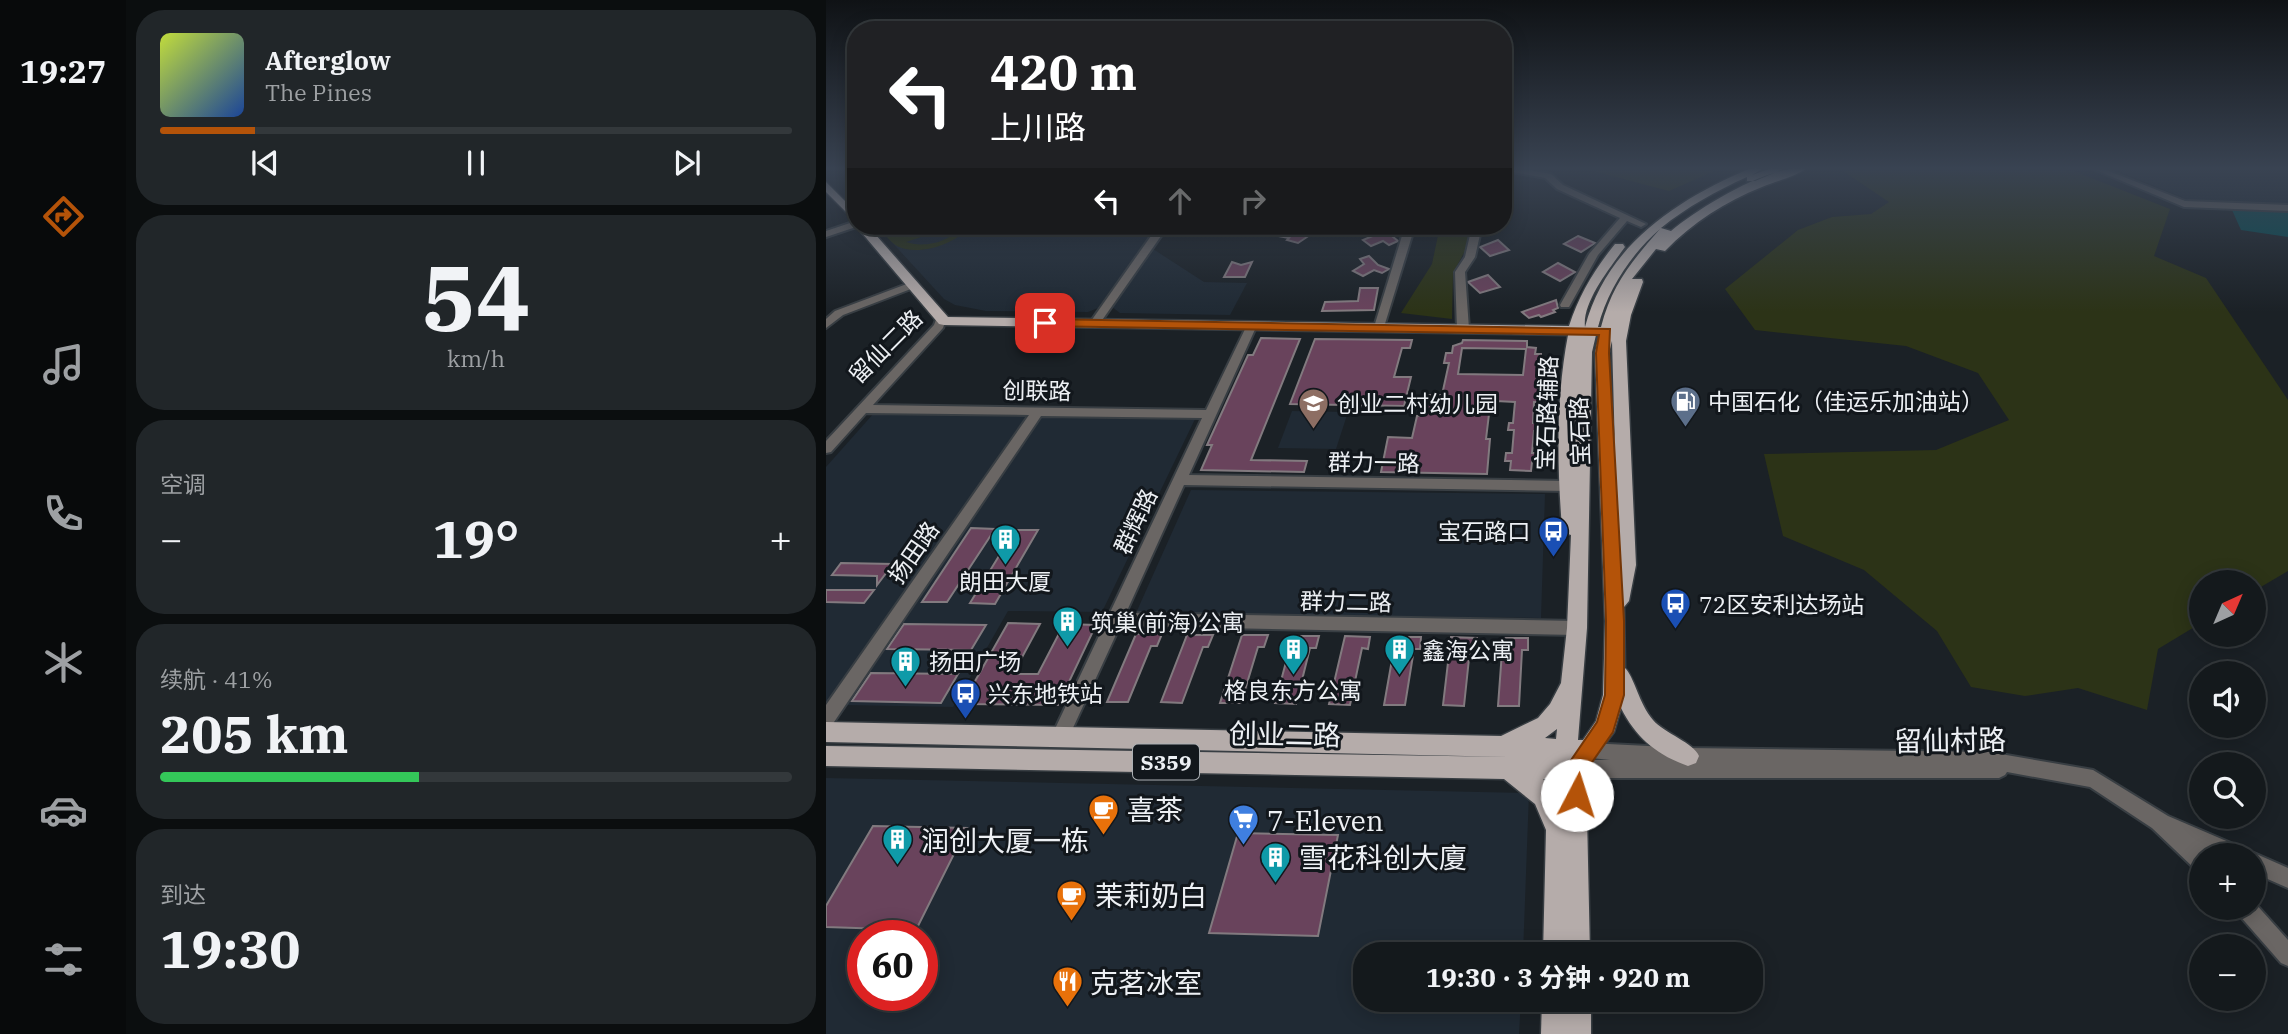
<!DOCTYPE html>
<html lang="zh">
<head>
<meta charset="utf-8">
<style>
	body { margin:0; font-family:"IBM Plex Serif","Noto Sans SC",serif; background:#212629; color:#f1f3f6; height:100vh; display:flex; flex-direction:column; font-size:26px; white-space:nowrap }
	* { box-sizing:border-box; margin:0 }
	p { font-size:23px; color:#9da0a3 }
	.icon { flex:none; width:38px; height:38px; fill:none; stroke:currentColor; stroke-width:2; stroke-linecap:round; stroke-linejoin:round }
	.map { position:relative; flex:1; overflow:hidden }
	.panel { display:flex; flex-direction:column; gap:10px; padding:10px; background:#0b0e0f; width:700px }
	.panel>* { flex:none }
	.top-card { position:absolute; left:21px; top:21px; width:665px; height:214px; border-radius:28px; box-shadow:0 4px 18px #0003,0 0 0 2px #33383b; background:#202124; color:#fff; overflow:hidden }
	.needle { width:46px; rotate:44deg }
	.fabs { position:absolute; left:1363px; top:570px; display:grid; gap:14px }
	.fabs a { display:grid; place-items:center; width:77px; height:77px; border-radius:50%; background:#14191c; box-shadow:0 4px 18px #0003,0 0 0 2px #33383b; font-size:35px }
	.speed { position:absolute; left:21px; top:920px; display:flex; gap:14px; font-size:35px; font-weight:700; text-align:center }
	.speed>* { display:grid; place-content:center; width:91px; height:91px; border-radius:50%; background:#14191c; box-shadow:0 4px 18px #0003,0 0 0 2px #33383b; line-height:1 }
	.speed .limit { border:10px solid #d22; background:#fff; color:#111 }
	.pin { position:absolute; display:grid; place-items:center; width:60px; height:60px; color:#fff; margin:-30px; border-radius:14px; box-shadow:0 4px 10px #0006 }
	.me { position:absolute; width:77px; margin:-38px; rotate:5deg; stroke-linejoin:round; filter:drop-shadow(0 0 5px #0008) }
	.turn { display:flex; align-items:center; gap:24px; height:147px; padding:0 28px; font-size:32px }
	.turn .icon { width:91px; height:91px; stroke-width:2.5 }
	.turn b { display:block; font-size:49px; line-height:60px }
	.lanes { display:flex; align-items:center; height:66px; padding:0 28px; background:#0003; justify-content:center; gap:35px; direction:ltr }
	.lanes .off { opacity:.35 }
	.big { font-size:52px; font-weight:700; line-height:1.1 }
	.panel .widget { flex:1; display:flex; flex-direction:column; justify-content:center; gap:10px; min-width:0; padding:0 24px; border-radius:28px; background:#212629 }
	.panel .dial { align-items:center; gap:0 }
	.dial b { font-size:91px; line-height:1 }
	.song { display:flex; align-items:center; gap:21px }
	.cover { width:84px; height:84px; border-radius:10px; background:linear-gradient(135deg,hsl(70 70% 55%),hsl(220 70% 35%)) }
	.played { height:7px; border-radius:4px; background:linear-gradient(90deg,#b45309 15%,#33383b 15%) }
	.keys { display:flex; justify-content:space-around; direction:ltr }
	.heat { display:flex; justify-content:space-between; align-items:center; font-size:38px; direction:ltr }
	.charge { height:10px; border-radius:5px; background:linear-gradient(90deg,#34c759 41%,#33383b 0) }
	.trip { position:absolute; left:527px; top:942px; width:410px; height:70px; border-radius:28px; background:#14191c; box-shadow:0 4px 18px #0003,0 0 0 2px #33383b; font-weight:700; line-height:70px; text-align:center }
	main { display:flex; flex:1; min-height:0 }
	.tabs { display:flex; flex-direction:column; width:126px; justify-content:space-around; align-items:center; background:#080a0b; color:#9da0a3 }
	.tabs .icon { width:49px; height:49px }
	.tabs .active { color:#b45309 }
	.tabs b { font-size:32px; color:#f1f3f6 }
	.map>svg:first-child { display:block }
	.built { fill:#202a34; fill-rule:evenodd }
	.green { fill:#2c3317 }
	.water { fill:#044d53 }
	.building { fill:#69435c; stroke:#827a7f; stroke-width:2; fill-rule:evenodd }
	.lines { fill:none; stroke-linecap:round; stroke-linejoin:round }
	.minor-casing { stroke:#383e43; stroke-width:4 }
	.major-casing { stroke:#383e43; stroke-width:3 }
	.minor { fill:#6a6664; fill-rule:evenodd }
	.major { fill:#b5acaa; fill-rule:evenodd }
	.route { fill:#b45309; stroke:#753606; stroke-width:2 }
	.labels { text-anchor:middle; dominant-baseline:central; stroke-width:6; stroke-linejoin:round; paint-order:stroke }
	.shield { fill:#12171c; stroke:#abafb3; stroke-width:2 }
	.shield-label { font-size:21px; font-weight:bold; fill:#edf0f4 }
	.street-label { font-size:23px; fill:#edf0f4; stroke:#12171c }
	.poi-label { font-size:23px; fill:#edf0f4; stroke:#12171c; text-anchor:start }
	.near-street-label { font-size:28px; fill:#edf0f4; stroke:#12171c }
	.near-poi-label { font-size:28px; fill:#edf0f4; stroke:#12171c; text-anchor:start }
</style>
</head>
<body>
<main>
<nav class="tabs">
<b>19:27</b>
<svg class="icon active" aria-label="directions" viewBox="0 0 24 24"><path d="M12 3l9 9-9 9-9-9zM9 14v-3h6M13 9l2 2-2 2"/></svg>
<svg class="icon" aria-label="music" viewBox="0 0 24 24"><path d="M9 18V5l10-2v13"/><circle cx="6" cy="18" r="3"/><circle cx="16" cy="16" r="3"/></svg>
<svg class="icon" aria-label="phone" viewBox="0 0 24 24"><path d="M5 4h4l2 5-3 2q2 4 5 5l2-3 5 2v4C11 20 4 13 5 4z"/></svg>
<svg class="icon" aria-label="climate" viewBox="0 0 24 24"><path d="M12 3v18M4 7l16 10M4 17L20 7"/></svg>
<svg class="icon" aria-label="car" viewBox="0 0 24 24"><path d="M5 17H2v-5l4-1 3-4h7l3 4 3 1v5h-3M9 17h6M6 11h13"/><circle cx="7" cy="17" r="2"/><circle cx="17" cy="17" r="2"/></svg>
<svg class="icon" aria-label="filters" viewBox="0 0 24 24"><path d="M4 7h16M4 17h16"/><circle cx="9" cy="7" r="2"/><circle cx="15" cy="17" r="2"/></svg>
</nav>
<section class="panel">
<div class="widget">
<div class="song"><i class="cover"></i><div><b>Afterglow</b><p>The Pines</p></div></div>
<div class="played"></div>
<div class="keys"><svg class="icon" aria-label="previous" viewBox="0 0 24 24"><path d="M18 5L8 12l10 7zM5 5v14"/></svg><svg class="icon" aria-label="pause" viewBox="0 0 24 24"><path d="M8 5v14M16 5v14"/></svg><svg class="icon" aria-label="next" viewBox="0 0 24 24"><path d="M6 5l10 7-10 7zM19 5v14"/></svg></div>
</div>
<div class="widget dial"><b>54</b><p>km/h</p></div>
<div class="widget"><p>空调</p>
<div class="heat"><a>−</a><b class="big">19°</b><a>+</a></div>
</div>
<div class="widget"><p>续航 · 41%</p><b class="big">205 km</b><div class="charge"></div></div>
<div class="widget"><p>到达</p><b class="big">19:30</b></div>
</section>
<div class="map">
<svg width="1462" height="1034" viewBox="0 0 1462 1034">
	<rect width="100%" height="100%" fill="#1b2126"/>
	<g class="built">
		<path d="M1285,168H1462V205L1369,203Z"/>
		<path d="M51,226H225L261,230L276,226H330L272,308L262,312L160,311L129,305L118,299Z"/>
		<path d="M327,249L378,282L421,283L404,315L294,313L286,307Z"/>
		<path d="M466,411L522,412L510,449L452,448Z"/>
		<path d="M48,413L201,415L0,703V467Z"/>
		<path d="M215,415L370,417L276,612L182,611L127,707L18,705Z"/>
		<path d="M365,490L719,494L715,618L310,613Z"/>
		<path d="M0,778L703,793L697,954H539V999H695L693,1034H0ZM37,936H96V996H37Z"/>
	</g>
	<g class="green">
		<path d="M756,168H895L843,191Z"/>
		<path d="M1028,168H1240L1344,209L1328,256L1380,278L1462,400V571L1428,591V583H1376L1375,623L1332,649L1321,710L1252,688L1199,696L1145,687L1111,631L1038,570L957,536L938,454L1110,450L1183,420L1152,373L1080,346L929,330L899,289L972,230L1006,217L1045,214L1063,202L1017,171Z"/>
		<path d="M52,226H129L80,242C96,248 125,243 134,226H143C132,244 91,257 71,246C64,242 57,232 52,226Z"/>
		<path d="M614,226H643L640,249L627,273L626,319L575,313L606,264Z"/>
	</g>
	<path class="water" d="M1406,210L1462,211V237L1415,230Z"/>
	<g class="building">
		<path d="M426,226H461L487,233L472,243L461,240L463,238L431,232L433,231L425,228Z"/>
		<path d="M556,228L572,241L563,245L557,241L545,246L537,240L549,235L546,230Z"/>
		<path d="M752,236L769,243L755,252L738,244Z"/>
		<path d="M672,240L683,250L664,256L654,247Z"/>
		<path d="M543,256L552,265L563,269L556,273L548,270L537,276L527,271L538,264L534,259Z"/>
		<path d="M406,262L415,265L426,262L419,277H398Z"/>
		<path d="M732,263L749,272L734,281L717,272Z"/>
		<path d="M662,275L674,287L654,293L642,282Z"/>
		<path d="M534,288H552L548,310L496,311L499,302L532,301Z"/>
		<path d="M730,300L732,308L727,310L729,312L715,317L713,315L703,318L696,312Z"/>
		<path d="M435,338L474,339L425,460L481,461L478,472L375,470L386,445H381L422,355H427Z"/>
		<path d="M489,339L586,340L584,348H576L568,377H585L578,406L464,404Z"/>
		<path d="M637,340L701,341V347L710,348L709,354H715L712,402H708L707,423H713V431H708L706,453H712L711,462H706L705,471L684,470L685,461H679L680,453H686L688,430H682L683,423H687L689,402L670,401V406H664L660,439H664L661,474L555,472L562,437L586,438L591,416H597L601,395H616L623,363H618L620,353H626L627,346L636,343ZM636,348L700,349L697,375L632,374Z"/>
		<path d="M145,528L169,529L121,602H96Z"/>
		<path d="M189,530H212L169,604L144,603Z"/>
		<path d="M15,563L67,564L51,585V576L6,575Z"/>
		<path d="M0,590H48L38,603L0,602Z"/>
		<path d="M182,623L214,624L187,674H212L238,624L270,625L232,705L136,704Z"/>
		<path d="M78,624L160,625L145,650L61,649Z"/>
		<path d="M310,634H336L331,646H325L302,702H281Z"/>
		<path d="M361,635H387L382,647H377L356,703L335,702Z"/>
		<path d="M416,635H442L438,647H432L415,703H394Z"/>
		<path d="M467,636H493L490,648H484L470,704L449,703Z"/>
		<path d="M519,636L544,637L542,649L536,648L524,705L503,704Z"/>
		<path d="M570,637H595L594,649H588L579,705H558Z"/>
		<path d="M625,637L651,638L650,650L644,649L638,706L617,705Z"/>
		<path d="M677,638H702V650H696L693,706H672Z"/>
		<path d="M45,673L132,674L115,703L26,701Z"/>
		<path d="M47,826L141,828L90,930L0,927V906Z"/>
		<path d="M412,833L512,835L492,936L383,933Z"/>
	</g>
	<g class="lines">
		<defs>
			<g id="minor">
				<path d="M677,168H691L725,174L737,185L820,224L815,227L801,221L772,255L743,307H735L734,305L763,254L794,218L731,189L719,178L677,170Z"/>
				<path d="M1265,168H1275L1359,201L1462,205V211L1358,207Z"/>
				<path d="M30,221V226H33L0,237V231Z"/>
				<path d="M332,226H342L272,326H264L263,324Z"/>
				<path d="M579,226H589L558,327L557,329H549L548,327Z"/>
				<path d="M646,226H656L649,257L639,272L643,329L637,332L631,329L629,272L639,257Z"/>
				<path d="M86,282L91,285L90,287L17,315L0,328V319L9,311Z"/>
				<path d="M115,316L120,319L117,328L47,405L380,410L421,325L426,322L431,325L363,475L741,481L748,486L741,491L358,485L300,613L751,621L757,623L759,628L757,633L751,635L294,626L240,743L234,745L228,743L225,737L228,731L376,418L215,416L6,725L0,727V705L203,415L40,413L5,452L0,453V441L108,325L111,317Z"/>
				<path d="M762,743L862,748L1163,752L1267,770L1342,816L1419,849L1422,856H1389L1378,851L1383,856H1376V872L1369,869L1326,828L1264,787L1181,772L1179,775L1173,778H749L743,775L740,769L743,763L749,760H784L756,757L753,751L756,745Z"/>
				<path d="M1428,853L1462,868V888L1428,873V856H1422Z"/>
				<path d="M1428,902L1462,940V966L1455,963L1413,915L1410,908H1428Z"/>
			</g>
			<g id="major">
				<path d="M925,168H938L926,175L946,168H960L929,181H921V177C890,191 861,207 835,228L845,231C874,207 944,164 981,168C969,177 950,181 936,187C899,202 867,222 839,251L830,249L806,279H816L817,282L805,315L800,341L810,565L803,601L798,607L799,668C808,676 813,704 827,720C838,733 868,743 873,756L870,763L862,766C831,755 810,738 795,708L788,732L760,769L764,954H717L720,830L709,804L678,779L0,766V746L685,757L0,742V722L675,736L712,718L724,704L735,683L741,628L745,535L739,533L736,528C731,465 730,397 742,335L118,325L113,324L30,226H42L122,317L743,326C753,295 768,270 789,244H797L799,247C784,268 756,302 759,327C781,244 852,199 925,168ZM834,229C806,261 786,284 775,327H772C782,289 805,254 834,229ZM770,335H773L769,353L779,621L777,695L770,721L757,740H752L761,628L766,352ZM787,337L786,341L789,450L783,353ZM731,729L730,739L719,738ZM717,779H726L725,787Z"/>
				<path d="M0,182L30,212V222L0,192Z"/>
				<path d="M716,999H765V1034H715Z"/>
			</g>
		</defs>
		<use href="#minor" class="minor-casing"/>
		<use href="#major" class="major-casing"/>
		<use href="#minor" class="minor"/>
		<use href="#major" class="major"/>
	</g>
	<linearGradient id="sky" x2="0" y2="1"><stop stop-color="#0f1215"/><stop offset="0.54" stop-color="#394352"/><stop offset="1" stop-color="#394352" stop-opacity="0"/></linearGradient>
	<rect width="1462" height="312" fill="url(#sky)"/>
	<path class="route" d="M219,319L784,329L783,353L798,621V695L787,732L760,771L762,795L759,802L751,805L744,802L739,769L771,722L779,695L780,621L770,353L773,335L215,326V321Z"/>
	<defs>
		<symbol id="fuel-pin" viewBox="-11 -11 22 30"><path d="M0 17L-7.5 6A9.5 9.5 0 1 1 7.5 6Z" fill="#5c6f8a" stroke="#12171c"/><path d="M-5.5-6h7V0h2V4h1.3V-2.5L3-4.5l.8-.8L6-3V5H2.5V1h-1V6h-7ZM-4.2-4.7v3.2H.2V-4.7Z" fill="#fff"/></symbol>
		<symbol id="school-pin" viewBox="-11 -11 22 30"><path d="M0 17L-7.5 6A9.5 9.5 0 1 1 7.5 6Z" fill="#8d6e63" stroke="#12171c"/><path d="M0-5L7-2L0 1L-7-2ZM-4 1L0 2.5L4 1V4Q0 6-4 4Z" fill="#fff"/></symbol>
		<symbol id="bus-pin" viewBox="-11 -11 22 30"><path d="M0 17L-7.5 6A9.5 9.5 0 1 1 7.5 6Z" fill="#1a4fb4" stroke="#12171c"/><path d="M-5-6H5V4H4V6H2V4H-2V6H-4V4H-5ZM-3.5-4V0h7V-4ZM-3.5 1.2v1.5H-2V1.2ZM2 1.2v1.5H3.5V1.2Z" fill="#fff"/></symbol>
		<symbol id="building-pin" viewBox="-11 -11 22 30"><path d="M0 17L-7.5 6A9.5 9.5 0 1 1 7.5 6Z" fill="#0f9aa8" stroke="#12171c"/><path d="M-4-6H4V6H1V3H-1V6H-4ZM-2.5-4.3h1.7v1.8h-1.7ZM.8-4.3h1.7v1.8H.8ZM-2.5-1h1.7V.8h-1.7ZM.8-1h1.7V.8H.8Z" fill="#fff"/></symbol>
		<symbol id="cafe-pin" viewBox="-11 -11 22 30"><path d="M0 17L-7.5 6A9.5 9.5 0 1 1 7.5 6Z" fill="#e8710a" stroke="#12171c"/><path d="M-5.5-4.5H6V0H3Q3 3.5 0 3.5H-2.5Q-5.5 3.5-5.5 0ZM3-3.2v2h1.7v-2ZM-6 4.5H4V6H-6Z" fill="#fff"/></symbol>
		<symbol id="supermarket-pin" viewBox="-11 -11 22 30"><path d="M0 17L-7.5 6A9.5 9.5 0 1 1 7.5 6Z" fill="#3f7fe0" stroke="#12171c"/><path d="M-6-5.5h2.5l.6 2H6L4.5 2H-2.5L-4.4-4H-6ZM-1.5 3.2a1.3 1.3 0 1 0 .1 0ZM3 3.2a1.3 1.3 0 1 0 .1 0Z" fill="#fff"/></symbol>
		<symbol id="restaurant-pin" viewBox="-11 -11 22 30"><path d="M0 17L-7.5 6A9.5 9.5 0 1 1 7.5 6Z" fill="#e8710a" stroke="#12171c"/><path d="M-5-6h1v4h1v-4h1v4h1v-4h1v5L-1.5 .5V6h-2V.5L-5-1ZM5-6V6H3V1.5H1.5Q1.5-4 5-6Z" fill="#fff"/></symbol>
	</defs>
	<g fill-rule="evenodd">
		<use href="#fuel-pin" x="842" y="384" width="35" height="47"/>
		<use href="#school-pin" x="470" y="386" width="35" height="47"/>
		<use href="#bus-pin" x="710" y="514" width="35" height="47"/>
		<use href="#building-pin" x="162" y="522" width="35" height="47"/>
		<use href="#bus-pin" x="832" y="586" width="35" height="47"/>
		<use href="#building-pin" x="224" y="604" width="35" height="47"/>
		<use href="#building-pin" x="450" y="632" width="35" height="47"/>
		<use href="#building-pin" x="556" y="632" width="35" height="47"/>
		<use href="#building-pin" x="62" y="644" width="35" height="47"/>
		<use href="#bus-pin" x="122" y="676" width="35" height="47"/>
		<use href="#cafe-pin" x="260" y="792" width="35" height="47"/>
		<use href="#supermarket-pin" x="400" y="802" width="35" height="47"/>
		<use href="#building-pin" x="54" y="822" width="35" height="47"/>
		<use href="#building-pin" x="432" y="840" width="35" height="47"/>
		<use href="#cafe-pin" x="228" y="878" width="35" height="47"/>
		<use href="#restaurant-pin" x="224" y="964" width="35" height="47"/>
	</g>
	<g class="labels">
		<rect class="shield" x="307" y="744.5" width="66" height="35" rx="5"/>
		<g class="shield-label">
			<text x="340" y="762">S359</text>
		</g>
		<g class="street-label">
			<text transform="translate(59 346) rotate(-45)">留仙二路</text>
			<text transform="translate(211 390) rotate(1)">创联路</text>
			<text transform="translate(720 413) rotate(-88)">宝石路辅路</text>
			<text transform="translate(753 431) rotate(-92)">宝石路</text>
			<text transform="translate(548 462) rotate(1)">群力一路</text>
			<text transform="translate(309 521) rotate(-65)">群辉路</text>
			<text transform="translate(87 552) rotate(-55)">扬田路</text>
			<text transform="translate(520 601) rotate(1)">群力二路</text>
		</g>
		<g class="poi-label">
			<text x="882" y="401">中国石化（佳运乐加油站）</text>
			<text x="511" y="403">创业二村幼儿园</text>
			<text x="704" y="531" text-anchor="end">宝石路口</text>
			<text x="179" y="581" text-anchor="middle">朗田大厦</text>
			<text x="873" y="604">72区安利达场站</text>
			<text x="265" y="622">筑巢(前海)公寓</text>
			<text x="596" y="650">鑫海公寓</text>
			<text x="103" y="661">扬田广场</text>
			<text x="467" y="690" text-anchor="middle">格良东方公寓</text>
			<text x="162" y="693">兴东地铁站</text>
		</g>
		<g class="near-street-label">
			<text transform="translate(459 734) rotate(1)">创业二路</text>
			<text transform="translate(1124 740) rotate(-1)">留仙村路</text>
		</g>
		<g class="near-poi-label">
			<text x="301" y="809">喜茶</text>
			<text x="441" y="820">7-Eleven</text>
			<text x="95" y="840">润创大厦一栋</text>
			<text x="473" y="857">雪花科创大廈</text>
			<text x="269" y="895">茉莉奶白</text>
			<text x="264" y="982">克茗冰室</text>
		</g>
	</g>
</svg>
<div class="fabs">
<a><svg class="needle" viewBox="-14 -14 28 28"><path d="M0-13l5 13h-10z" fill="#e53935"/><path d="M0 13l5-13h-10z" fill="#9da0a3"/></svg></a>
<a><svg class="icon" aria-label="sound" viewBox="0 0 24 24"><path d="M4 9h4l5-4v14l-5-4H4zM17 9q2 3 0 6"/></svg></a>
<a><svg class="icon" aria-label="search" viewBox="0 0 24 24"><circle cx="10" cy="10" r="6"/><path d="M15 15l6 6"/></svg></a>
<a>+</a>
<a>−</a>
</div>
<div class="speed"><div class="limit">60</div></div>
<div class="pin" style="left:219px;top:323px;background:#d93025"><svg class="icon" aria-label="arrive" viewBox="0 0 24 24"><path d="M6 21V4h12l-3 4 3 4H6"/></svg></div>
<svg class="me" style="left:751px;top:795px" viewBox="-20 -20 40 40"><circle r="19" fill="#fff"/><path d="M0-13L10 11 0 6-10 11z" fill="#b45309"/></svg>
<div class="trip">19:30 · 3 分钟 · 920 m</div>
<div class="top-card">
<div class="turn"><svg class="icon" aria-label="left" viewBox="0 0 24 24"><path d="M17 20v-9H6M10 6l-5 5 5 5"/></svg><div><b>420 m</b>上川路</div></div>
<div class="lanes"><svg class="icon" aria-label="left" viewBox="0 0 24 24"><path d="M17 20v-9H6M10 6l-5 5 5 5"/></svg><svg class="icon off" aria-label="ahead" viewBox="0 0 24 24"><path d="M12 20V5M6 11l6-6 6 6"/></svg><svg class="icon off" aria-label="right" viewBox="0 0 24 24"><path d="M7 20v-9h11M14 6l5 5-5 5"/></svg></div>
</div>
</div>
</main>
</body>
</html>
